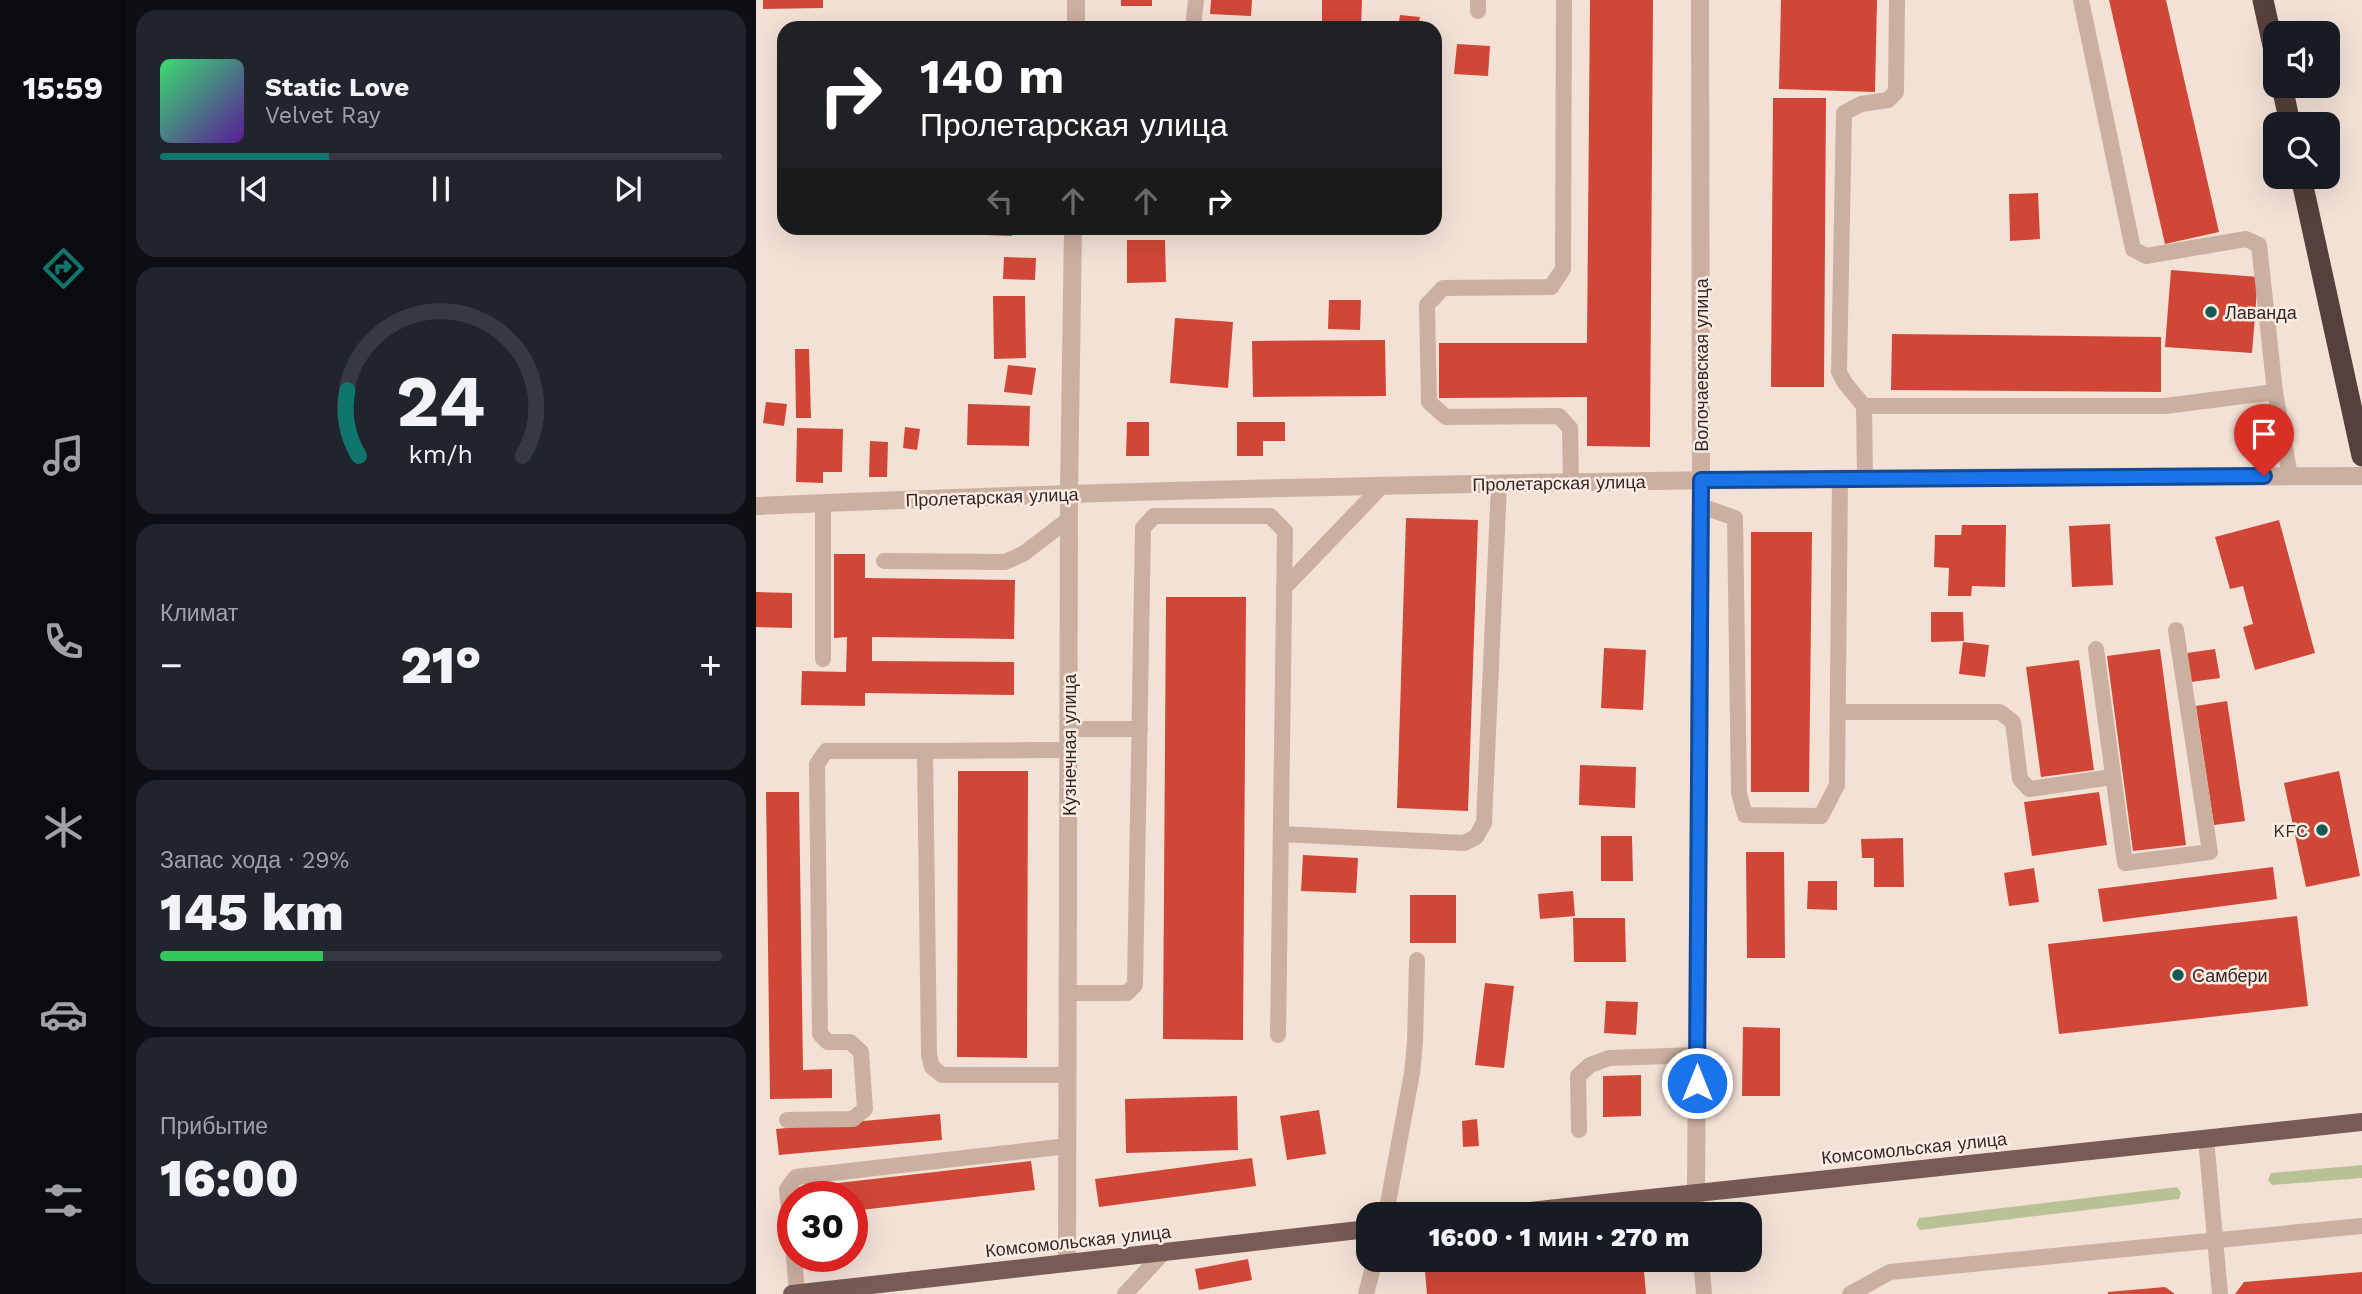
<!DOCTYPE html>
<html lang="ru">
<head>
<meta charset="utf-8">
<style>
	body { margin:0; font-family:"Work Sans",sans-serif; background:#20242c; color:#f1f3f6; height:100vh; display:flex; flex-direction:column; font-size:26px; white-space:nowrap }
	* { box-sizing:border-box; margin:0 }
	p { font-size:23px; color:#9ea1a6 }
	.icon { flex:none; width:38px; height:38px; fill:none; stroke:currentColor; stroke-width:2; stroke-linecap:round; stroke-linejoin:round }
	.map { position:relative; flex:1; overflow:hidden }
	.sheet { display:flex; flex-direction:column; gap:10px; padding:10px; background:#0d0f14; width:630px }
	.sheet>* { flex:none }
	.hud { position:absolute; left:21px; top:21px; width:665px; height:214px; border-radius:21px; box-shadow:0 7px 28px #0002; background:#202124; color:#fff; overflow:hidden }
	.tools { position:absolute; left:1507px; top:21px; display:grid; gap:14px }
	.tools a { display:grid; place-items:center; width:77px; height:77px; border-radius:14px; background:#171b24; box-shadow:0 7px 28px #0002; font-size:35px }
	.speed { position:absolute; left:21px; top:1181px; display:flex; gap:14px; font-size:35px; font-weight:700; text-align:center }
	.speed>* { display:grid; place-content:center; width:91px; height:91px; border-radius:50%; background:#171b24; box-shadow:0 7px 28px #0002; line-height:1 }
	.speed .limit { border:10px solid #d22; background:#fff; color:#111 }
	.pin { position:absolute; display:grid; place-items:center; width:60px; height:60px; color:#fff; margin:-72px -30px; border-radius:50% 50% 50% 0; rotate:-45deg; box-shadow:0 0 7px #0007 }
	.pin .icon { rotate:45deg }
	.me { position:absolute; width:77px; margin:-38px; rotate:0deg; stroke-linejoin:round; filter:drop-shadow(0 0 5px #0008) }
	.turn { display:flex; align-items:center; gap:24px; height:147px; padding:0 28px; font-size:32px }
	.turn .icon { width:91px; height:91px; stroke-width:2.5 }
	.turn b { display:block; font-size:49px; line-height:60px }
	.lanes { display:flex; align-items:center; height:66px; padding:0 28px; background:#0003; justify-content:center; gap:35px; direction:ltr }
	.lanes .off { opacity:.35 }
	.big { font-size:52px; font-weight:800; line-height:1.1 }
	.sheet .widget { flex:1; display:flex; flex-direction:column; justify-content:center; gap:10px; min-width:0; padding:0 24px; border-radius:21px; background:#20242c }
	.sheet .dial { align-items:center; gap:0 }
	.dial svg { height:182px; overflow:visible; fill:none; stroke:#363941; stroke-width:7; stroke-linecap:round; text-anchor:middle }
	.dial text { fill:#f1f3f6; stroke:none }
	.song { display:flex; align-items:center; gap:21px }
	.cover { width:84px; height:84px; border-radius:10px; background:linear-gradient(135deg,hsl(140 70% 55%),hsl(270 70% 35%)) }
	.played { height:7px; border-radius:4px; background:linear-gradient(90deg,#0f766e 30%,#363941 30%) }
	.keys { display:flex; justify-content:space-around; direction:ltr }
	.heat { display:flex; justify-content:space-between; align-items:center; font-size:38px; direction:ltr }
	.charge { height:10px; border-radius:5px; background:linear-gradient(90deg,#34c759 29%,#363941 0) }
	.trip { position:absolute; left:600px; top:1202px; width:406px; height:70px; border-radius:21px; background:#171b24; box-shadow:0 7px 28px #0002; font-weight:800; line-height:70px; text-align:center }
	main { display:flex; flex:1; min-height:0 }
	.menu { display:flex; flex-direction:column; width:126px; justify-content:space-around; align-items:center; background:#090b0e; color:#9ea1a6 }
	.menu .icon { width:49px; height:49px }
	.menu .selected { color:#0f766e }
	.menu b { font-size:32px; color:#f1f3f6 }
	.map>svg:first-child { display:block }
	.green { fill:#b9c295 }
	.building { fill:#d04737 }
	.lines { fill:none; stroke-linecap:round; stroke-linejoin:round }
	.lane { stroke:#cbafa1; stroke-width:16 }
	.street { stroke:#cbafa1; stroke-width:18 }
	.primary { stroke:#785b54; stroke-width:18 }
	.highway { stroke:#56403b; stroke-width:21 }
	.route-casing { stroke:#114b97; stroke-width:18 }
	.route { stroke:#1a73e8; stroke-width:12 }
	.poi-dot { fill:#175954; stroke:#faece2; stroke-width:2.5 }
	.labels { text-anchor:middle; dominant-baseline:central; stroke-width:5; stroke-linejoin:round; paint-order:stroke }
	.poi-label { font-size:18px; fill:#352724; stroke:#faece2; text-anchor:start }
	.street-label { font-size:18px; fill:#352724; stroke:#faece2 }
</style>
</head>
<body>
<main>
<nav class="menu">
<b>15:59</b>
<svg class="icon selected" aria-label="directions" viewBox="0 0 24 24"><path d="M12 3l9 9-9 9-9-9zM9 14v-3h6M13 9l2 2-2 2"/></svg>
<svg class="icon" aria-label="music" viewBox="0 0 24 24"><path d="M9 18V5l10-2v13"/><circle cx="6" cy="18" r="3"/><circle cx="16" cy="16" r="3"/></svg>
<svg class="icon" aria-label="phone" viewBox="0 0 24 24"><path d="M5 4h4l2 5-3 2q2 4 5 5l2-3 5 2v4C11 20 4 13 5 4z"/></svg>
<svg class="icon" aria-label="climate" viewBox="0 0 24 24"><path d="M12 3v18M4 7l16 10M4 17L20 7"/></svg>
<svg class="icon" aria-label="car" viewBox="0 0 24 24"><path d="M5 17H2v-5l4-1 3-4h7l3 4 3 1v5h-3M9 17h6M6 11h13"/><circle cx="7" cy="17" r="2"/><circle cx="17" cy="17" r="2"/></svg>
<svg class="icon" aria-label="filters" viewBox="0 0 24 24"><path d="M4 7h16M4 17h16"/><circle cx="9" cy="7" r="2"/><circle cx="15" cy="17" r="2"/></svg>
</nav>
<section class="sheet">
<div class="widget">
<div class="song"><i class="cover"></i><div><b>Static Love</b><p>Velvet Ray</p></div></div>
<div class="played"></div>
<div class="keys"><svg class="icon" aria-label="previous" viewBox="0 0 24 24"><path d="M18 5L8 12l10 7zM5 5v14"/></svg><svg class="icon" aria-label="pause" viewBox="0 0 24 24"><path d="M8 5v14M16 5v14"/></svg><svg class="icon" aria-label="next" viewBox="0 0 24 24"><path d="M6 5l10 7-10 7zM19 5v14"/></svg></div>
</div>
<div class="widget dial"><svg viewBox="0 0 100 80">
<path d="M14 69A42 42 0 1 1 86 69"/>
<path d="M14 69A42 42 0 0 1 9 40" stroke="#0f766e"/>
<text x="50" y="56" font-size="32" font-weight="700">24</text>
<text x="50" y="72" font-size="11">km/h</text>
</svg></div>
<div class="widget"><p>Климат</p>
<div class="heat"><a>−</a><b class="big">21°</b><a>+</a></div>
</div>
<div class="widget"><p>Запас хода · 29%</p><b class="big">145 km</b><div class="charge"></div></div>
<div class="widget"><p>Прибытие</p><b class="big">16:00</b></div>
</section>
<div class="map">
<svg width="1606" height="1294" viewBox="0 0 1606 1294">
	<rect width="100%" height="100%" fill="#f3e1d6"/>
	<g class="green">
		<path d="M1606,1165V1178L1516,1185L1512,1180L1515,1173Z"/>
		<path d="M1421,1187L1425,1193L1423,1199L1164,1230L1160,1225L1163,1218Z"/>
	</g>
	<g class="building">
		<path d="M7,0H67V8L7,9Z"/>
		<rect x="365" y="0" width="31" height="6"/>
		<path d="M455,0H496L495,16L454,14Z"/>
		<path d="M566,0H606L605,28H566Z"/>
		<path d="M834,0H897L894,447L831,446V397L683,398V343H831Z"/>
		<path d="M1025,0H1121L1119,92L1023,89Z"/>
		<path d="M1353,0H1410L1463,232L1409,244Z"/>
		<path d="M644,15L664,17L662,28H642Z"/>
		<path d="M701,44L734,46L732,76L698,74Z"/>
		<path d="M1017,98H1070L1068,387H1015Z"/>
		<path d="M1282,193L1284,239L1254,241L1253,194Z"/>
		<path d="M202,228H256V236L202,234Z"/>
		<path d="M371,240H409L410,282L371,283Z"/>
		<path d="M248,257L280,258L279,280L247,279Z"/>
		<path d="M1415,270L1502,277L1496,353L1409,347Z"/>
		<path d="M237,296H269L270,358L238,359Z"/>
		<path d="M573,300H605L604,330L572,329Z"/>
		<path d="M419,318L477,322L472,388L414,383Z"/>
		<path d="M1136,334L1405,337V392L1135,390Z"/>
		<path d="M629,340L630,396L497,397L496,341Z"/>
		<path d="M39,349H53L55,418H40Z"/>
		<path d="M252,365L280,368L276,395L248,392Z"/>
		<path d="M10,402L31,404L28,426L7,423Z"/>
		<path d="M212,404L274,406L273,446L211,445Z"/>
		<path d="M371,422H393V456H370Z"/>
		<path d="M481,422H529V441H507V456H481Z"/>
		<path d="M149,427L164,429L161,450L147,448Z"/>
		<path d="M41,428L87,429L86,472H67V483L40,482Z"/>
		<path d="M114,441L132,442L131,477H113Z"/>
		<path d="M650,518L722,520L712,811L641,808Z"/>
		<path d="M1523,520L1559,653L1499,670L1487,627L1497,624L1487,586L1474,589L1459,537Z"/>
		<path d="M1354,524L1357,585L1316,587L1313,526Z"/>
		<path d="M1206,525H1250L1249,587L1216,586L1215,596H1192L1193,568L1178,567L1179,535H1205Z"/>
		<path d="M995,532H1056L1053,792H995Z"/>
		<path d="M78,554H109V578L259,580L258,639L116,637V661L258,662V695L109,693V706L45,705L46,671L90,672L91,637L78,638Z"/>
		<path d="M0,592L36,593V628L0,627Z"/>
		<path d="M410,597H490L487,1040L407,1039Z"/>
		<path d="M1175,612H1207L1208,641L1175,642Z"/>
		<path d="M1207,642L1233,645L1229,677L1203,674Z"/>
		<path d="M848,648L890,650L887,710L845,708Z"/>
		<path d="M1404,649L1430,845L1377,851L1351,656Z"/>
		<path d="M1459,649L1464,678L1435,682L1431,653Z"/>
		<path d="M1323,660L1338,770L1285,777L1270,667Z"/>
		<path d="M1471,701L1489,821L1458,825L1440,706Z"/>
		<path d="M824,765L880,767L879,808L823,805Z"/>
		<path d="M202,771H272L271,1058L201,1057Z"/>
		<path d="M1583,771L1604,876L1550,887L1528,783Z"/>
		<path d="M10,792H43L47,1070L76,1069V1098L14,1099Z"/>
		<path d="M1343,792L1351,845L1276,856L1268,802Z"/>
		<path d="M845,836H876L877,881H845Z"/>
		<path d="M1147,838L1148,887H1118V858H1106L1105,839Z"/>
		<path d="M990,852H1028L1029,958H991Z"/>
		<path d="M547,855L602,858L600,893L545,891Z"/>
		<path d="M1517,867L1521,899L1347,922L1342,889Z"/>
		<path d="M1278,868L1283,902L1253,906L1248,873Z"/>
		<path d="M1052,881H1081V910L1051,909Z"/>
		<path d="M817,891L819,916L784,919L782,894Z"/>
		<rect x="654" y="895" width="46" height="48"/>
		<path d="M1541,916L1552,1006L1303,1034L1292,944Z"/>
		<path d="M817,918H869L870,962H818Z"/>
		<path d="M729,983L758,986L748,1068L719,1065Z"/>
		<path d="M850,1001L882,1002L880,1035L848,1033Z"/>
		<path d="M987,1027L1024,1028V1096H986Z"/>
		<path d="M885,1075V1116L847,1117V1076Z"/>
		<path d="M481,1096L482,1150L370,1153L369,1099Z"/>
		<path d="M563,1110L570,1154L531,1160L524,1116Z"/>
		<path d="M184,1114L186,1140L23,1155L20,1129Z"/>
		<path d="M721,1119L723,1146L707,1147L706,1121Z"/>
		<path d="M496,1158L500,1186L343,1207L339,1179Z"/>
		<path d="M275,1161L279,1190L96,1211V1197H39L38,1188Z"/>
		<path d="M492,1259L496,1280L443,1290L439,1269Z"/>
		<path d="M668,1260H887L890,1294H671Z"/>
		<path d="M1606,1272V1294H1479L1488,1282Z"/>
		<path d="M1409,1287L1419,1294H1352V1292Z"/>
	</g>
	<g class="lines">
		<g class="lane">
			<path d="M808,0L807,269L795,287L687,288L671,305L673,402L690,417L803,416L814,428L815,481"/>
			<path d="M1325,0L1377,249L1390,256L1490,239L1503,245L1519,392L1534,476"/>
			<path d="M722,11V0"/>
			<path d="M437,28L440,0"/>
			<path d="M1108,406H1409L1519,392"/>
			<path d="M1109,479L1108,406L1089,383L1083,372L1088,113L1105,104L1132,100L1140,92L1141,0"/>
			<path d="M945,506L979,518L983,793L989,815L1065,816L1081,785L1084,479"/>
			<path d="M128,561L249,562L267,554L313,519"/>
			<path d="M528,588L625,487"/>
			<path d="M1340,649L1369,863L1454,852L1420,630"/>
			<path d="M67,659V503"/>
			<path d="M1083,712H1244L1257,722L1264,779L1273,789L1356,777"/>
			<path d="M313,729H384"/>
			<path d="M169,751L313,750"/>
			<path d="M525,834L708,843L720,837L728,823L743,484"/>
			<path d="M312,993H371L379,985L387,528L398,516H514L529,531L522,1035"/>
			<path d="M31,1120L97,1119L109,1109L105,1052L94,1042H72L64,1034L61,764L70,751H169L173,1055L176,1067L186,1075H312"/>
			<path d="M823,1130L822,1076L834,1065L853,1058L941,1055"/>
			<path d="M1450,1139L1464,1294"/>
			<path d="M940,1192L942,1214"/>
			<path d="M630,1214L656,1073L659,1042L661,960"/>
			<path d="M37,1248L31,1189L40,1177L312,1146"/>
			<path d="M38,1256L41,1293"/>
			<path d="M945,1260L948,1294"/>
			<path d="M369,1294L407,1253"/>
			<path d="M610,1294L619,1260"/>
			<path d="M1094,1294L1134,1272L1606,1226"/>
		</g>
		<g class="street">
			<path d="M320,28V0"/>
			<path d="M0,506C535,482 1071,477 1606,476"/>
			<path d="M940,1192L945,480L944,0"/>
			<path d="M311,1263L313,494L317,228"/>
		</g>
		<g class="primary">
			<path d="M744,1214L1606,1122"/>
			<path d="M36,1294L612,1229"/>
		</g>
		<g class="highway">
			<path d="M1507,0L1519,55"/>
			<path d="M1526,86L1534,124"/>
			<path d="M1545,177L1606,456"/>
		</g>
	</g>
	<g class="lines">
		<defs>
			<path id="route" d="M941,1083L945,480L1508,476"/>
		</defs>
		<use href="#route" class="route-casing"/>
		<use href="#route" class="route"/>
	</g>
	<g class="poi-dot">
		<circle cx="1455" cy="312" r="7"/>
		<circle cx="1566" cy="830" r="7"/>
		<circle cx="1422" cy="975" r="7"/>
	</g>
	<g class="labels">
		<g class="poi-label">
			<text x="1469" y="312">Лаванда</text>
			<text x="1552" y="830" text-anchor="end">KFC</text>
			<text x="1436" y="975">Самбери</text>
		</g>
		<g class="street-label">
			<text transform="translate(945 365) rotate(-90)">Волочаевская улица</text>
			<text transform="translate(803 483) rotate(-1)">Пролетарская улица</text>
			<text transform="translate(236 497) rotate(-2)">Пролетарская улица</text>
			<text transform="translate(313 745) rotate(-90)">Кузнечная улица</text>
			<text transform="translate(1158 1148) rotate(-6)">Комсомольская улица</text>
			<text transform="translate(322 1241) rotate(-6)">Комсомольская улица</text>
		</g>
	</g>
</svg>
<div class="tools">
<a><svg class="icon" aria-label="sound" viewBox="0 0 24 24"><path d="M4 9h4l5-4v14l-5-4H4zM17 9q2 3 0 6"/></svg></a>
<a><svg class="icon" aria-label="search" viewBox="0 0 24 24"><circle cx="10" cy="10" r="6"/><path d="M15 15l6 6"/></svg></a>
</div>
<div class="speed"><div class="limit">30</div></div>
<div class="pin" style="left:1508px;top:476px;background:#d93025"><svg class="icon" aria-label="arrive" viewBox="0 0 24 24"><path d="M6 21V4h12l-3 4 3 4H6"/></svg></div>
<svg class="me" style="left:941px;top:1083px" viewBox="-20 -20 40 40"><circle r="17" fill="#1a73e8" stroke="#fff" stroke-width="3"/><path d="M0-11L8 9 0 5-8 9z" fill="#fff"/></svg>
<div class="trip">16:00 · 1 мин · 270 m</div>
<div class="hud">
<div class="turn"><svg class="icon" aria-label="right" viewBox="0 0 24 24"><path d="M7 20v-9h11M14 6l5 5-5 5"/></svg><div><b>140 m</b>Пролетарская улица</div></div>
<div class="lanes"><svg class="icon off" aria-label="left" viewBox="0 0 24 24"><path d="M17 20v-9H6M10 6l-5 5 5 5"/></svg><svg class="icon off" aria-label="ahead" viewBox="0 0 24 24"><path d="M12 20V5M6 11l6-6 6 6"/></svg><svg class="icon off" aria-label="ahead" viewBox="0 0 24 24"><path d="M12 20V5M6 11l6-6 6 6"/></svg><svg class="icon" aria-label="right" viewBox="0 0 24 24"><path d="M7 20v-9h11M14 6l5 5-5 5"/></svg></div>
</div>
</div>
</main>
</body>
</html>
